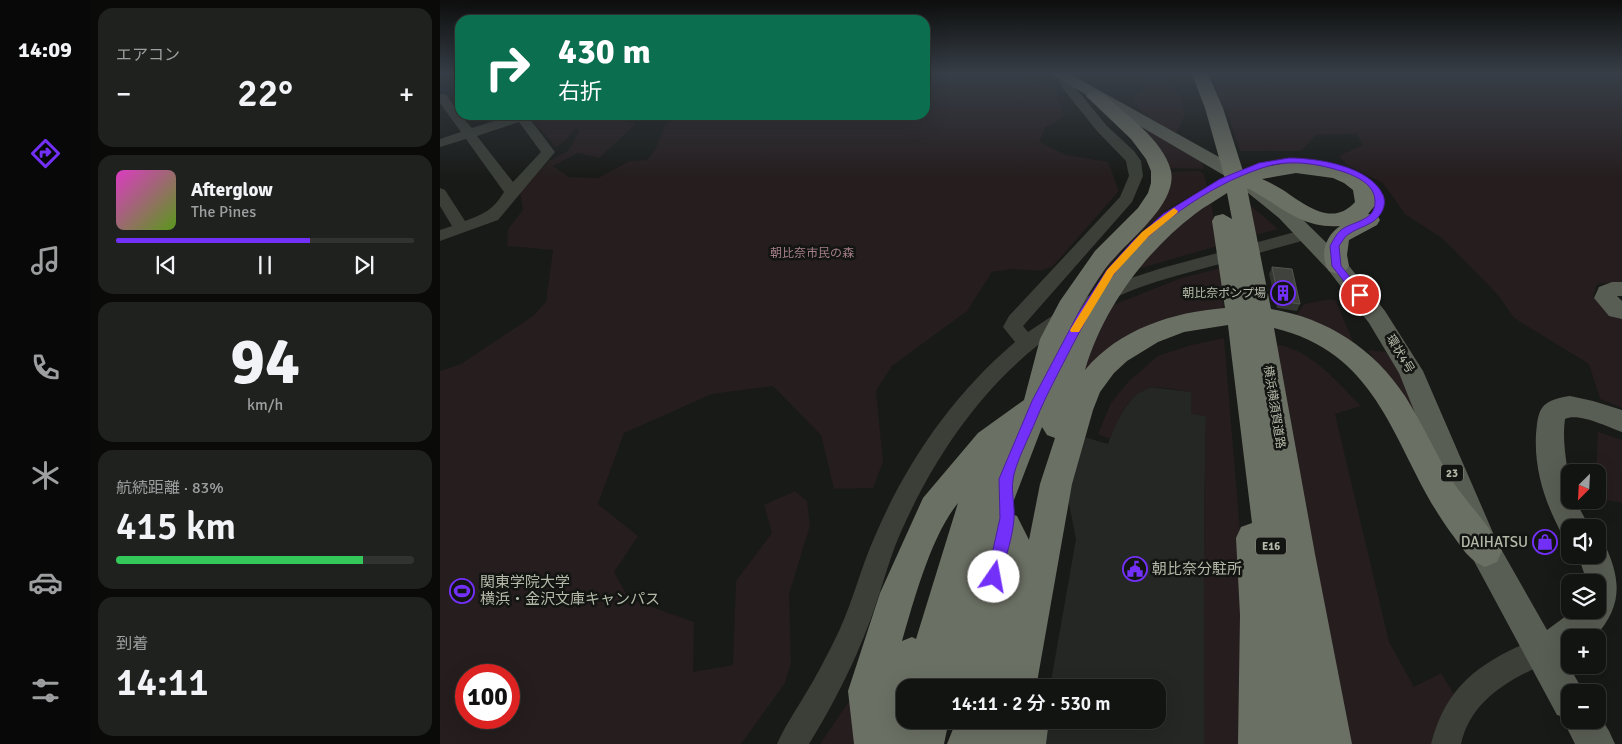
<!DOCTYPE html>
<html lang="ja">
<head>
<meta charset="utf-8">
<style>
	body { margin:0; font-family:Signika,"Noto Sans JP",sans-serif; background:#1f211f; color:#f1f3f6; height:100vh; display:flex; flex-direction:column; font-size:19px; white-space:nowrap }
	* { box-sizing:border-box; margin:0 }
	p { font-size:16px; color:#9c9e9f }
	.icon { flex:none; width:28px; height:28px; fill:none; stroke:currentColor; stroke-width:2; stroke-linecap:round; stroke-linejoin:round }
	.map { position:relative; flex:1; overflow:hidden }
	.details { display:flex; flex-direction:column; gap:8px; padding:8px; background:#0a0b09; width:350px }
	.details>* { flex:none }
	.top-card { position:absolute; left:15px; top:15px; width:475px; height:105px; border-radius:15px; box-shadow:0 5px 20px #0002,0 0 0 1px #313331; background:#0b6e4f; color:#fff; overflow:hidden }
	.needle { width:32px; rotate:204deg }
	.tools { position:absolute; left:1121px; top:464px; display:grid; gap:10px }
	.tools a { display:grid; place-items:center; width:45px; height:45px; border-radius:10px; background:#121411; box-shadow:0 5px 20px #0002,0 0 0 1px #313331; font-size:25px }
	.speed { position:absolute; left:15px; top:664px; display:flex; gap:10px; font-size:25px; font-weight:700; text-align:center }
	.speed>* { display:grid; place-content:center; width:65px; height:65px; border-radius:50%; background:#121411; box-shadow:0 5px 20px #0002,0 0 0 1px #313331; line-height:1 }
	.speed .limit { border:8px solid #d22; background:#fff; color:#111 }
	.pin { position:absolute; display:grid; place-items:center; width:42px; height:42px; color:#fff; margin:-21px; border:2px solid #fff; border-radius:50%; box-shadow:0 1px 5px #0007 }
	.me { position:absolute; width:55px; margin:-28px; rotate:12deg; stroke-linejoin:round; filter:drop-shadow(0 0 4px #0008) }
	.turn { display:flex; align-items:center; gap:18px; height:105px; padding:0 20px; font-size:22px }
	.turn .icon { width:65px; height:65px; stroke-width:2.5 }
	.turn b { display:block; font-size:35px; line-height:42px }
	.big { font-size:38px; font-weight:600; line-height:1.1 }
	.details .widget { flex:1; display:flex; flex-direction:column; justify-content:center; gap:8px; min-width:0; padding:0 18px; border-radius:15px; background:#1f211f }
	.details .dial { align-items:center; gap:0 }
	.dial b { font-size:65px; line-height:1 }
	.song { display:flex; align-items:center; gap:15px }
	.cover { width:60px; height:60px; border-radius:8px; background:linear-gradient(135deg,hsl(310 70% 55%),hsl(90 70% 35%)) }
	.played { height:5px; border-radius:2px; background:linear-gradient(90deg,#7330f9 65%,#313331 65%) }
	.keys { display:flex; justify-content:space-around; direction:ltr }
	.heat { display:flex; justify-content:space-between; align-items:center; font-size:28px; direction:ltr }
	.charge { height:8px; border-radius:4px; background:linear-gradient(90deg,#34c759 83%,#313331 0) }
	.trip { position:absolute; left:456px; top:679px; width:270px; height:50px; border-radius:15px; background:#121411; box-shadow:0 5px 20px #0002,0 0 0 1px #313331; font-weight:600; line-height:50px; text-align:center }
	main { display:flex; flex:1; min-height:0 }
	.tabs { display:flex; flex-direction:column; width:90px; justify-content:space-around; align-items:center; background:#070807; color:#9c9e9f }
	.tabs .icon { width:35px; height:35px }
	.tabs .active { color:#7330f9 }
	.tabs b { font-size:22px; color:#f1f3f6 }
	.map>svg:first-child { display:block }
	.built { fill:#242723 }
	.green { fill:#251d1e; fill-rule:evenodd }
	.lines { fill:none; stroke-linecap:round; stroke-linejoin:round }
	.minor { fill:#3b3f38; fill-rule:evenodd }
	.major { fill:#595e54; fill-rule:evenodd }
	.highway { fill:#6b7064; fill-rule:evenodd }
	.wall { fill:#323530 }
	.building { fill:#40433d; stroke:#52564e }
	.route { fill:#7330f9; stroke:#4b1fa2 }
	.slow { fill:#f59e0b }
	.labels { text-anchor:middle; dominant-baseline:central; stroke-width:5; stroke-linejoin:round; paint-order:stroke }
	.shield { fill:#131512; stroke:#84887c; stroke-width:1 }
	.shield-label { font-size:11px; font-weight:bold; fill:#b4baa9 }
	.park-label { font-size:12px; fill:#a57f8a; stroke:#131512 }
	.poi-label { font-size:12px; fill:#b4baa9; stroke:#131512; text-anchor:end }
	.street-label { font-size:12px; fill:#b4baa9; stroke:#131512 }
	.near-poi-label { font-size:15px; fill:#b4baa9; stroke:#131512; text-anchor:start }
</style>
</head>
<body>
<main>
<nav class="tabs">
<b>14:09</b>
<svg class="icon active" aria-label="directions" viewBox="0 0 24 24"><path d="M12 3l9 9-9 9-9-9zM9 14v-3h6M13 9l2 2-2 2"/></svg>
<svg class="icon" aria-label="music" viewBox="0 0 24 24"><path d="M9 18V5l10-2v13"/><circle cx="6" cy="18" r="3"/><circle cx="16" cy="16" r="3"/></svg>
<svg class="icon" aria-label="phone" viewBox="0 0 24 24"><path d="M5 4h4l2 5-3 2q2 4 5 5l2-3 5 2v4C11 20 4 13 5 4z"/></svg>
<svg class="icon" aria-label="climate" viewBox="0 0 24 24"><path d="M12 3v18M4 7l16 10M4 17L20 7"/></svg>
<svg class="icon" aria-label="car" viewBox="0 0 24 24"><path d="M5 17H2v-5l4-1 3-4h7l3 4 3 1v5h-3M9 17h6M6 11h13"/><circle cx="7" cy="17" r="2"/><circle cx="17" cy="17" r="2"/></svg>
<svg class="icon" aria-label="filters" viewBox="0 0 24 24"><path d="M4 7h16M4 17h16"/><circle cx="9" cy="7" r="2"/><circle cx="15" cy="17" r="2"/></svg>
</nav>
<section class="details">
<div class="widget"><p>エアコン</p>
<div class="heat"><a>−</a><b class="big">22°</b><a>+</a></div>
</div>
<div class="widget">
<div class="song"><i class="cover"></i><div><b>Afterglow</b><p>The Pines</p></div></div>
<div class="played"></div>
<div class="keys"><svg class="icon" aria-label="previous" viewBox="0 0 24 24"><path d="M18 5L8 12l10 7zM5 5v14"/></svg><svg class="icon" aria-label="pause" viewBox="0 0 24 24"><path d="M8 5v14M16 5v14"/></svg><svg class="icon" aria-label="next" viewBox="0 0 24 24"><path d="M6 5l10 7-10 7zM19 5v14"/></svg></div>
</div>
<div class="widget dial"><b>94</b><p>km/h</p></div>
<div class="widget"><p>航続距離 · 83%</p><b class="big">415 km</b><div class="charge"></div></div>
<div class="widget"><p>到着</p><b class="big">14:11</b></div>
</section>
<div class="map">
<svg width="1182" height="744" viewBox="0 0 1182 744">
	<rect width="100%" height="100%" fill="#181a17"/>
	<path class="built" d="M710,387L751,392L766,416L764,522L766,585L764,744H601L605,720H718V688L610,687L636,539L625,484L644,437L668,444L677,419L695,395Z"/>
	<g class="green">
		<path d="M485,74H559L613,84L624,116L605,128L599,142L626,155L668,162L679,191L613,266L601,271L572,269L552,272L527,311L452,366L436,391L443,462L433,488L394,489L381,435L333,386L272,394L184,433L158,504L198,536L174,572L189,599L254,622L253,672L293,665L296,581L332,533L324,505L355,491L367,501L370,526L349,594L351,664L345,683L301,744H0V371L21,364L93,316L106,302L113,250L67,246L68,229L83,210L80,191L109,161L129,150L139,131L137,127L126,140L116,147L90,118C104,114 118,113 131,118L130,115H182L187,121L196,124L159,158L138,153L113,166L129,177L158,178L190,161L207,160L215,150L225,125L239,115H485ZM26,675H69V718H26Z"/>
		<path d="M701,74H727L736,93L740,94L745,115L736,134L705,116L694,102L698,92L704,91Z"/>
		<path d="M771,74H1182V282L1157,284L1153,297L1174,315L1182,319V408L1160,399L1149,364L1074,318L1058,295L1003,239L965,214L943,183L907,165L899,156L923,145L917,134L876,135L861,151H800L787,113L777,96L775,83Z"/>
		<path d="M674,110L762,159L764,169L724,168Z"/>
		<path d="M759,171L764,174L767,186L725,211L683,249L651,289L726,172Z"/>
		<path d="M771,201L778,246L691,271L706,251Z"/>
		<path d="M810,205L838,229L816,235Z"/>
		<path d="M781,268L784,310L697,334L624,422L668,307L741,278Z"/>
		<path d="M891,299L896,301L917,351L850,318L858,313L864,304Z"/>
		<path d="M784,338L806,604L808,744H764C764,635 763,525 766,416L751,414V392C742,391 717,385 709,388C688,395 678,419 670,439L658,434L671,403L689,381L718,356L751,345Z"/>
		<path d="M832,344C868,346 897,382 921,406L895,414L949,642L974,687L1001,673L1015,696L997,744H903Z"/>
		<path d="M928,350L946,352L968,383L984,438Z"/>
		<path d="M1158,432L1182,440V503L1158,498V472H1156Z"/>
		<path d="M412,697L418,744H380Z"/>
	</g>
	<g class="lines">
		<g class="minor">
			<path d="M619,74H627L633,85L667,126L694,151L701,161L703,176L692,202L583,326L588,332L618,312L656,292L682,281L722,268L866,229L872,230L874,234L872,238C840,247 808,256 776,265C744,274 712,281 681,295C576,340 505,431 460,534C448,562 441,592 430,621C414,664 393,705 369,744H337C344,728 354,713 363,698C376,677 388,654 399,631C413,601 421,567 435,536C467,461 513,395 575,342L563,327L569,316L680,197L689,176L686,161L657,131L624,90L617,77Z"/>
			<path d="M0,94H6L20,115L32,128L73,115H95L90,119L115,152L58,220L0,241V230L12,226L0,206V188L5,190L25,221C44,214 53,210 64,192L26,139L0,147V139L21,132L0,103ZM79,122L101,152L73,182L37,136Z"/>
			<path d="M1100,637L1110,641L1114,651L1110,661C1071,679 1031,699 1021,744H991C1007,682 1044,660 1100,637Z"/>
		</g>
		<g class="major">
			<path d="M611,74H630L806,172L853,210L905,261L945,311L983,371L1057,542L1107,630L1134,610H1158V582H1147L1138,555H1158V542L1165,545C1182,582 1182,607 1154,638H1130V654L1124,658L1144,692H1130V720H1158V713L1169,731L1175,744H1135L1123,720L1124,717L1117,715L1034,561L959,373L929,323L889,271L839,218L792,180Z"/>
			<path d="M1172,282H1182V296H1177L1182,301V319L1169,316L1154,298L1159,287Z"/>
			<path d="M1130,396L1153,401L1182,410V432C1168,427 1138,412 1125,419C1121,447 1130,472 1130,500H1135L1150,528H1130V540L1124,538C1106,505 1094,472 1096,434C1097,426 1097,415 1102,408C1107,400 1121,397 1130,396Z"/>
		</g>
		<g class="highway">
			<path d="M752,74H768L783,108L803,171L856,161L894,166L913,172L924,178L934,191L937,203L928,214L937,215L940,220L937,225L909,240L907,255L909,266L905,271L897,274L889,271C879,256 885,236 900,226C860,229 839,204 807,188L831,309C887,318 934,349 965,396C982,423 995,452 1011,479C1027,504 1050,524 1062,551L1057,562L1045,567C1028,560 1022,547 1011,533C953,454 946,355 834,328L875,554L912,744H798L800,615L796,538L801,527L812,523L791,351L788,325L744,332L718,342L687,361L674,373L660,392L653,410L632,484L596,688H465V720H509L504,744H414L408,691L440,593L483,498L538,433L584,400L600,339L620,301L655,251L698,208L708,193L711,183V171L706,159L691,139L646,96L649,92L655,91L661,92C683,112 724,140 731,171C738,206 684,243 665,269C646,297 627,327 621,361C647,291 714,207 785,179L765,108ZM856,173L893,178L904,183L913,190L915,202C892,228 864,204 843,190C836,186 829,182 822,179ZM787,193L792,219L783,214L775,216L772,221L785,308C733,312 679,329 645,370C663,309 704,253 755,214C765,206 777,200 787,193ZM602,427L607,435L615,438L600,484L589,540L577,516L569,513ZM518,503L476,639L472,637L462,641C474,600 491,536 518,503Z"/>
			<path d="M521,720H609L606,744H507L513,729Z"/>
		</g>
	</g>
	<path class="wall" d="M832,267L860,304L857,311L837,308L829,274Z"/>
	<path class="building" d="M832,267L852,269L860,304L839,301Z"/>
	<linearGradient id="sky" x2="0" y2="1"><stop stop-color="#0d0e0d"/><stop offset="0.41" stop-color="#373e47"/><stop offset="1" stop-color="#373e47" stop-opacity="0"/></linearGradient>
	<rect width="1182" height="179" fill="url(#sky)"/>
	<path class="route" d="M849,158C877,158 930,166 943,195C946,202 944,210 939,216C931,226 918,227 909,234C905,236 902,242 899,246L901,266L923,293V297H916L892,266L890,246C893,241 896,234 901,230C913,221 936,221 935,201C935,178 899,170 882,166C862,162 842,161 822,168C767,186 709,228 674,274C657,296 645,322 632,346C620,370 606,395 596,420C590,435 574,466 573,480C571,492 575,505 574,518C573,537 565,558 561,577L559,582L554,584L549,582L547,577L560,518L559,479L592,401L638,314L667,270L693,241L723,214L780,179L819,163Z"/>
	<path class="slow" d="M734,208L738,211L737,213L709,236L674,274L639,332H631L630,330L667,270L702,232Z"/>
	<defs>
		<symbol id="building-ring" viewBox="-11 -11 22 22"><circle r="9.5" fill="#131512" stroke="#7330f9" stroke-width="1.5"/><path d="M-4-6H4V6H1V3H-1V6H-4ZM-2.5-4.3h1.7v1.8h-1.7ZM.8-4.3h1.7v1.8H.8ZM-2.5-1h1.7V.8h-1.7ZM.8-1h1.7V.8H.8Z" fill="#7330f9"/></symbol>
		<symbol id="shop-ring" viewBox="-11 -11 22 22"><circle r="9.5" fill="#131512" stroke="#7330f9" stroke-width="1.5"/><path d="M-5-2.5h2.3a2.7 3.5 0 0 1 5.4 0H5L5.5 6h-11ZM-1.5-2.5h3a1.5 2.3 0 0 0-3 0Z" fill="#7330f9"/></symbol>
		<symbol id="civic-ring" viewBox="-11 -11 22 22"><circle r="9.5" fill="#131512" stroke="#7330f9" stroke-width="1.5"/><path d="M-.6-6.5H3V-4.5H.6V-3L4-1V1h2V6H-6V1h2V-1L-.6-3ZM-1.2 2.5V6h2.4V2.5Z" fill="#7330f9"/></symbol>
		<symbol id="stadium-ring" viewBox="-11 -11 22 22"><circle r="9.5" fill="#131512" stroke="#7330f9" stroke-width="1.5"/><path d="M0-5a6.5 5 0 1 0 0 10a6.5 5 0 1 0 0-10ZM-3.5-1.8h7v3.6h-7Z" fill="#7330f9"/></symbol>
	</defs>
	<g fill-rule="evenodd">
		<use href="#building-ring" x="829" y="279" width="28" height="28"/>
		<use href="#shop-ring" x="1091" y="528" width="28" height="28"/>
		<use href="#civic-ring" x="681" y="555" width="28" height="28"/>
		<use href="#stadium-ring" x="8" y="577" width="28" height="28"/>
	</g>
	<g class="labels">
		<g class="shield">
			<rect x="1001" y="464.5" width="22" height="17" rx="4"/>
			<rect x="816" y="537.5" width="30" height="17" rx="4"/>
		</g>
		<g class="shield-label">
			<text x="1012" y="473">23</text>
			<text x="831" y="546">E16</text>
		</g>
		<g class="park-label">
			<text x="372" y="253">朝比奈市民の森</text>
		</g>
		<g class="poi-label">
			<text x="826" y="293">朝比奈ポンプ場</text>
		</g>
		<g class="street-label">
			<text transform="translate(960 354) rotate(59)">環状4号</text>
			<text transform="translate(834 407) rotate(81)">横浜横須賀道路</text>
		</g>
		<g class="near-poi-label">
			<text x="1088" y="542" text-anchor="end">DAIHATSU</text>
			<text x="712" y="569">朝比奈分駐所</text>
			<text x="40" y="582">関東学院大学<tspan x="40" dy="17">横浜・金沢文庫キャンパス</tspan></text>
		</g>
	</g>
</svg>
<div class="tools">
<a><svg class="needle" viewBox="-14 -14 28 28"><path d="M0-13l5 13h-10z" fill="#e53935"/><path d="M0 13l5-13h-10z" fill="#9c9e9f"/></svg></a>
<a><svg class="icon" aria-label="sound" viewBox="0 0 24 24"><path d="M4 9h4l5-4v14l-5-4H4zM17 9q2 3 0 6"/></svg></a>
<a><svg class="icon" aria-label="layers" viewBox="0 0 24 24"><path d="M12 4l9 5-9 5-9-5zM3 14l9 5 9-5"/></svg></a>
<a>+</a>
<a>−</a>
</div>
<div class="speed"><div class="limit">100</div></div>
<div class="pin" style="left:920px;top:295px;background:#d93025"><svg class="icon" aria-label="arrive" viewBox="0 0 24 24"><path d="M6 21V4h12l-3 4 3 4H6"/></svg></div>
<svg class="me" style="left:554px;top:577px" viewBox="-20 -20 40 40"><circle r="19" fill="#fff"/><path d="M0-13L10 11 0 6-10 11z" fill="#7330f9"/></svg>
<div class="trip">14:11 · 2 分 · 530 m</div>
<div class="top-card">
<div class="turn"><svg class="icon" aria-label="right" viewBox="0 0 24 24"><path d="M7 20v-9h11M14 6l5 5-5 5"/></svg><div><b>430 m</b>右折</div></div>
</div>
</div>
</main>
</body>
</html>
